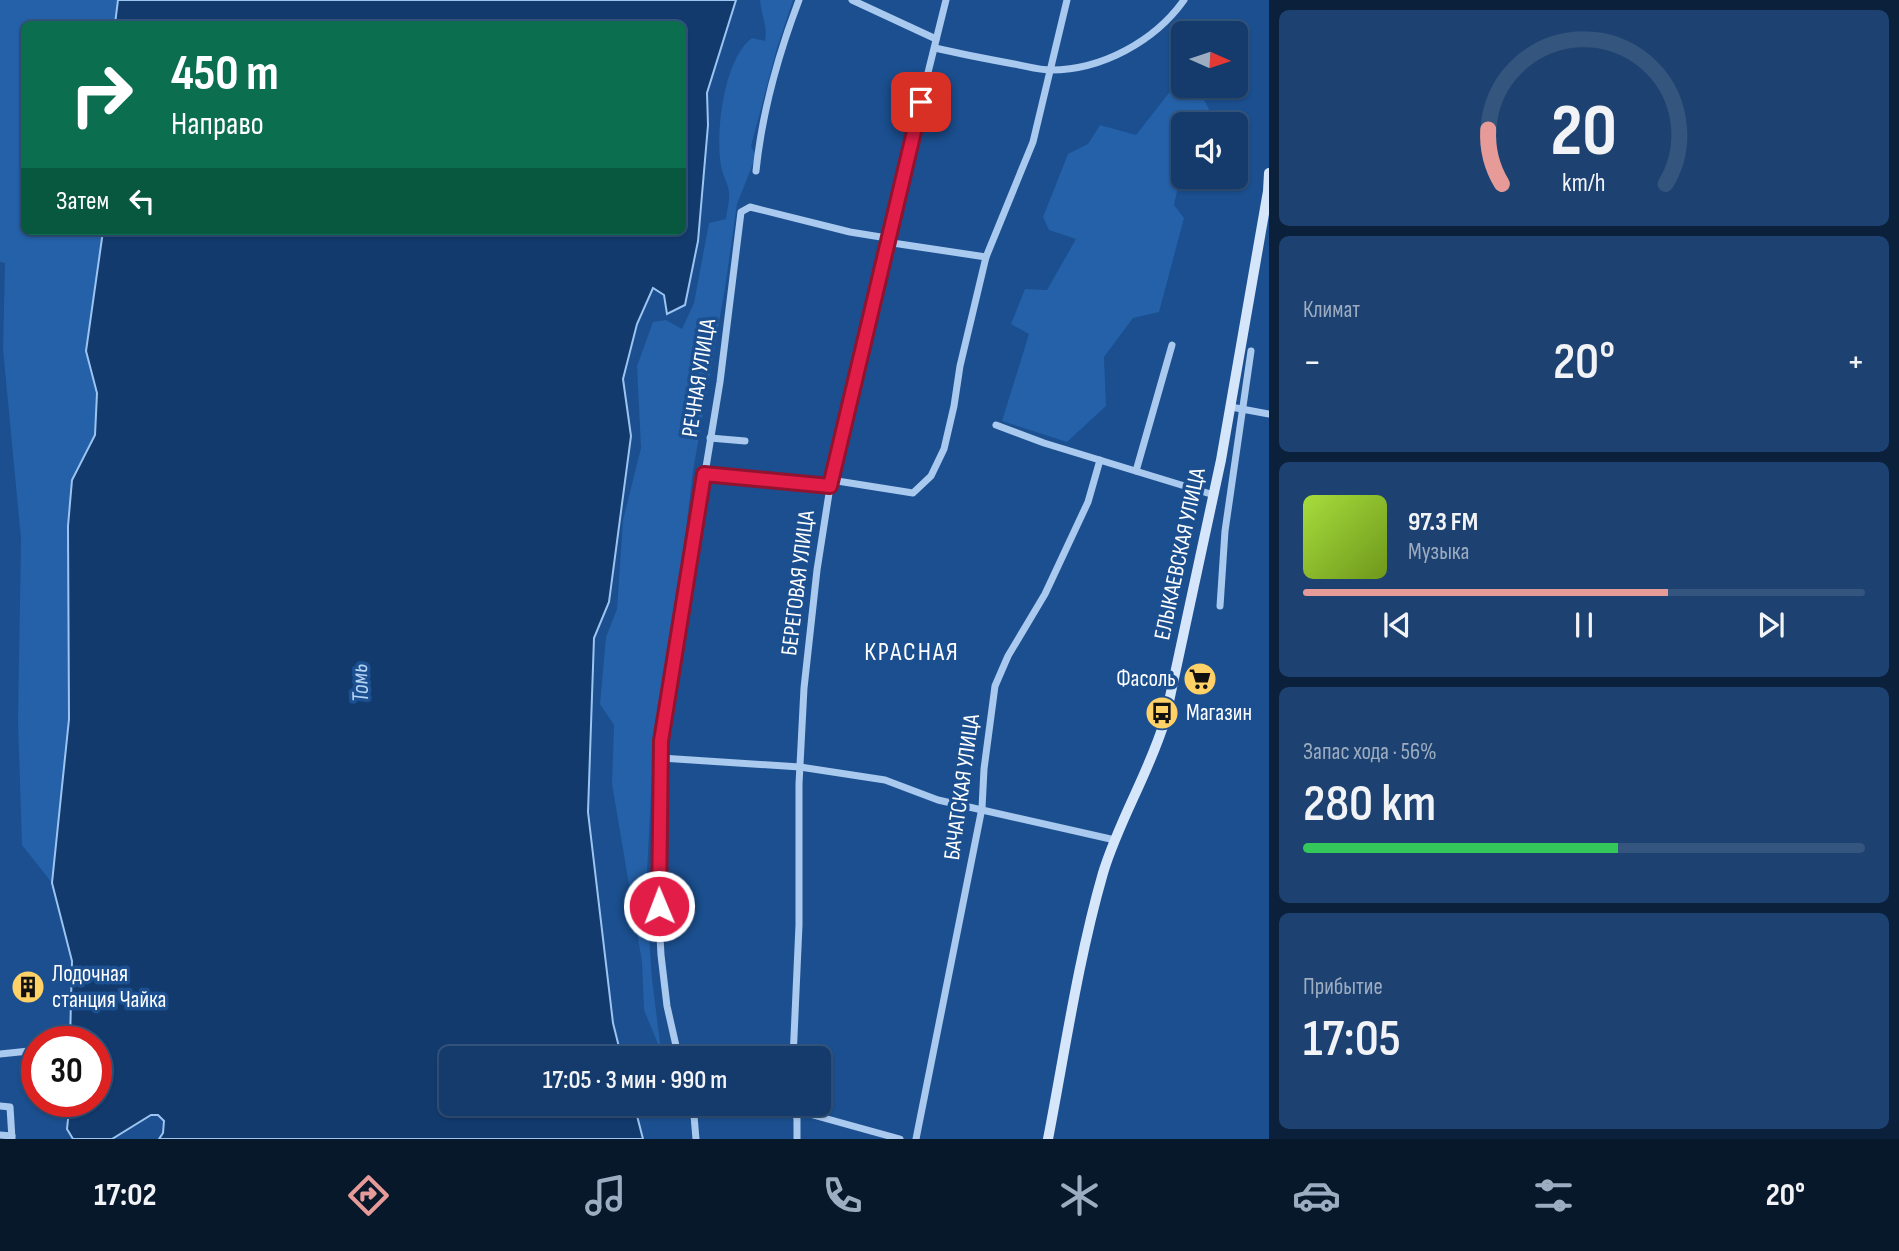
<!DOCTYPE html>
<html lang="ru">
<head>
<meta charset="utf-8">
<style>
	body { margin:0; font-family:"Sofia Sans Condensed",sans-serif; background:#1d4271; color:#f1f3f6; height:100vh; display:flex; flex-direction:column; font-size:26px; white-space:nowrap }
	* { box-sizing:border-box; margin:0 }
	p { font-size:23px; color:#9dadc1 }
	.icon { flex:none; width:38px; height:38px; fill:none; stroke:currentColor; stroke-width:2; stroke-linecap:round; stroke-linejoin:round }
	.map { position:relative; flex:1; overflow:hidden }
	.details { display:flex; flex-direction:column; gap:10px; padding:10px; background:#0b203b; width:630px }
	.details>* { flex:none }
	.banner { position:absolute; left:21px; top:21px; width:665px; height:214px; border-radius:10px; box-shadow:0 2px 5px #0004,0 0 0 2px #33557e; background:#0b6e4f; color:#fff; overflow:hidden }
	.needle { width:46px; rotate:93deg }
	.controls { position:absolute; left:1171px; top:21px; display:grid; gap:14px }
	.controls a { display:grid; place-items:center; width:77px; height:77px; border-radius:10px; background:#143b6b; box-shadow:0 2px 5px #0004,0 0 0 2px #33557e; font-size:35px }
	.speed { position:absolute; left:21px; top:1026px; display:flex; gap:14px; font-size:35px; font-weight:700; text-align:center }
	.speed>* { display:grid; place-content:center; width:91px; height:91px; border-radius:50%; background:#143b6b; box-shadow:0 2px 5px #0004,0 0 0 2px #33557e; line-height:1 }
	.speed .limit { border:10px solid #d22; background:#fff; color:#111 }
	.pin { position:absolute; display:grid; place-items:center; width:60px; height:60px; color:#fff; margin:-30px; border-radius:14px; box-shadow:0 4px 10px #0006 }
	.me { position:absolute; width:77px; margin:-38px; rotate:359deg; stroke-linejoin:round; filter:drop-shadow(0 0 5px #0008) }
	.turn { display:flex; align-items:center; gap:24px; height:147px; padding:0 35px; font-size:32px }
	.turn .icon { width:91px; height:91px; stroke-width:2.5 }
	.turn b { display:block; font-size:49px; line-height:60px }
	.then { display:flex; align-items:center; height:66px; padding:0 35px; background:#0003; gap:14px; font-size:26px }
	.big { font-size:52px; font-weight:600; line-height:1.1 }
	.details .tile { flex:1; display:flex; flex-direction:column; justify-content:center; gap:10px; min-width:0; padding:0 24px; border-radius:10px; background:#1d4271 }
	.details .dial { align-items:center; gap:0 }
	.dial svg { height:182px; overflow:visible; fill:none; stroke:#33557e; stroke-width:7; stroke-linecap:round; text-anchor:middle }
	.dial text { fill:#f1f3f6; stroke:none }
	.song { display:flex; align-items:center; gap:21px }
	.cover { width:84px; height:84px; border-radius:10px; background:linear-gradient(135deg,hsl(80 70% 55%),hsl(80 70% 35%)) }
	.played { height:7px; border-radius:4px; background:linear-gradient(90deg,#e69b98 65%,#33557e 65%) }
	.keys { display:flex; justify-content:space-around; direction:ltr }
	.heat { display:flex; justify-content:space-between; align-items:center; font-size:38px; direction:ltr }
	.charge { height:10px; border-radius:5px; background:linear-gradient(90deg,#34c759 56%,#33557e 0) }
	.trip { position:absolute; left:439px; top:1046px; width:392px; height:70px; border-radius:10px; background:#143b6b; box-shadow:0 2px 5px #0004,0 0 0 2px #33557e; font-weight:600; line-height:70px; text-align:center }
	.tabs { display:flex; height:112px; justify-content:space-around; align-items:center; background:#08182b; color:#9dadc1 }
	.tabs .icon { width:49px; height:49px }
	.tabs .on { color:#e69b98 }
	.tabs b { font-size:32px; color:#f1f3f6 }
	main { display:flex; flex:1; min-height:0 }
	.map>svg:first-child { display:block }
	.green { fill:#2461a8 }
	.water { fill:#123a6d; stroke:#9cc4f0; stroke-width:2 }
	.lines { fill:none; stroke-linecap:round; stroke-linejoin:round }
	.street { stroke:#a9c9ee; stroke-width:7 }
	.secondary { stroke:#d6e6fa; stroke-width:10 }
	.route-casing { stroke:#92132f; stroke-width:18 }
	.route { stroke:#e11d48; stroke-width:12 }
	.labels { text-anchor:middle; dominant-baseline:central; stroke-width:7; stroke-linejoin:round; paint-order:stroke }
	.street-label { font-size:23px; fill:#fff; stroke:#1b4f8f }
	.poi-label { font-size:23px; fill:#fff; stroke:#1b4f8f; text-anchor:start }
	.water-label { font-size:24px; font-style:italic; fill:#b5d3f5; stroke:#1b4f8f }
	.quarter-label { font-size:26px; letter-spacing:2px; fill:#fff; stroke:#1b4f8f }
</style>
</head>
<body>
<main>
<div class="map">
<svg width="1269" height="1139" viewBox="0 0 1269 1139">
	<rect width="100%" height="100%" fill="#1b4f8f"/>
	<g class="green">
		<path d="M0,0H118L115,24H24V231H103L86,351L97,393L95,435L72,480L69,719L52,883L22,845L18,721L21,539L3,349L5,263L0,262Z"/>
		<path d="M760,0H793L777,48L751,146L756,156L737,204L725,288L693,471L677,606L653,756L646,892L652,979L661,1051L644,1010L642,962L612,784L614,725L600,704L606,637L617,609L623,520L641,448L637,366L653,322L666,320L682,329L694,303L709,223L726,219C727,210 730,200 729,192C728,183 722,174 721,166C715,133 724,58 752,38L765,41C768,28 761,13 760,0Z"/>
		<path d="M1188,86H1196L1209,109L1201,124H1183V164L1174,205L1184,218L1159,312L1133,318L1104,357L1106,406L1067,442L1002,421L1029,334L1011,324L1025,289L1047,290L1076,239L1049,230L1043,217L1068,154L1088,144L1100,125L1136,135L1172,89Z"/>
	</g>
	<path class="water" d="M118,0H736L707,93L708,125L698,241L685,305L667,314L664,295L653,288L637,324L623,379L631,436L609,602L594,638L588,812L613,1023L622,1059H452V1104H634L643,1139H159L163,1133L164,1121L158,1115H151L112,1139H73L67,1129L70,1101H96V1041H70L72,961L52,883L69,719L68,526L72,480L95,435L97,393L86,351L103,231H682V24H115Z"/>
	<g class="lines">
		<g class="street">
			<path d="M852,0L936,39"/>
			<path d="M935,48C961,54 987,59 1014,64C1026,66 1039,70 1051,70C1102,70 1155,41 1184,0"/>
			<path d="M756,171C762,113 778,55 799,0"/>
			<path d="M886,242L986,257"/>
			<path d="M1231,407L1269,414"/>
			<path d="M996,425L1044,443L1214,495"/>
			<path d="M710,438L745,441"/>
			<path d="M1136,471L1172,345"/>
			<path d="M703,474L830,487"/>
			<path d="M831,480L913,493L931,476L944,449L954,406L960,366L986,257L1033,142L1067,0"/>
			<path d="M1220,606L1225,531L1251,351"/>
			<path d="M661,758L800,767L885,780L938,800L1115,840"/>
			<path d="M0,1054L29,1051L31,1060"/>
			<path d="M679,1059L667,1006L661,955L657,882L661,741L720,382L741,212L750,207L850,232L887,238"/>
			<path d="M793,1059L799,925V784L804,688L817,570L830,487L886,242L946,0"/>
			<path d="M693,1104L696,1139"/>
			<path d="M792,1104L797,1119V1139"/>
			<path d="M0,1106L10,1107L12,1139"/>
			<path d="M695,1110H795L900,1139"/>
			<path d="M0,1135L12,1136"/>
			<path d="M916,1139L982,808L984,769L995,686L1008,656L1045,594L1088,502L1100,460"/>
		</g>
		<path class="secondary" d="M1048,1139C1065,1051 1078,960 1103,873C1119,820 1149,773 1165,720L1221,460L1268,191L1269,173"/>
	</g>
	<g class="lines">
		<defs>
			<path id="route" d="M659,906L661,741L704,474L830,486L921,102"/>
		</defs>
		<use href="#route" class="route-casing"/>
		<use href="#route" class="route"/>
	</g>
	<defs>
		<symbol id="supermarket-disc" viewBox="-11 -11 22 22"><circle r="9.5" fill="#ffd166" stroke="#1b4f8f"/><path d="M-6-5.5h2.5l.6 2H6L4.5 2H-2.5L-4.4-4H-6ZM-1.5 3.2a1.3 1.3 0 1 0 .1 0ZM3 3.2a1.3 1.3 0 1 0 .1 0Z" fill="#111"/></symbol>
		<symbol id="bus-disc" viewBox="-11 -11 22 22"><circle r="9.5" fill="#ffd166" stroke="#1b4f8f"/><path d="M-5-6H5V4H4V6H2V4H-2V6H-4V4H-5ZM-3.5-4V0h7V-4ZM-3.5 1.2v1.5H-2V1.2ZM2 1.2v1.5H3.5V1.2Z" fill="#111"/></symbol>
		<symbol id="building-disc" viewBox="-11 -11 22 22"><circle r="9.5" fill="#ffd166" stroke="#1b4f8f"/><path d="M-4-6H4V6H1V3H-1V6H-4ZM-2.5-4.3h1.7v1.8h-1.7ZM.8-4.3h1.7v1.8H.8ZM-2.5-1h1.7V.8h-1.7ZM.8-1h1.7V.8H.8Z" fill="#111"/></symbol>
	</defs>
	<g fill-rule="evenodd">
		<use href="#supermarket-disc" x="1181" y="660" width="38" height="38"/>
		<use href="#bus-disc" x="1143" y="694" width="38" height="38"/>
		<use href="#building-disc" x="9" y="968" width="38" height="38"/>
	</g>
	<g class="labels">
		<g class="street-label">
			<text transform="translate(699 378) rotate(-81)">РЕЧНАЯ УЛИЦА</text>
			<text transform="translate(1180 554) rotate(-78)">ЕЛЫКАЕВСКАЯ УЛИЦА</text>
			<text transform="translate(798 583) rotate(-83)">БЕРЕГОВАЯ УЛИЦА</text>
			<text transform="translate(962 787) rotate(-82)">БАЧАТСКАЯ УЛИЦА</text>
		</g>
		<g class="poi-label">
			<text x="1176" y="679" text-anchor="end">Фасоль</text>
			<text x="1186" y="713">Магазин</text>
			<text x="52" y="974">Лодочная<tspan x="52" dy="26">станция Чайка</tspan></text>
		</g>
		<g class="water-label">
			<text transform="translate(360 683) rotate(-92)">Томь</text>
		</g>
		<g class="quarter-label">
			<text x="912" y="652">КРАСНАЯ</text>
		</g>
	</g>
</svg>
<div class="controls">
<a><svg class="needle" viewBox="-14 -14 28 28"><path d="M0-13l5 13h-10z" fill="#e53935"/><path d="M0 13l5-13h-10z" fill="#9dadc1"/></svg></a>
<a><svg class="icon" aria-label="sound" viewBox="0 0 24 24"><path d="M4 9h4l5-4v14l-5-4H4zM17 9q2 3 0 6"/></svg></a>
</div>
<div class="speed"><div class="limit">30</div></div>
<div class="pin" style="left:921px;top:102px;background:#d93025"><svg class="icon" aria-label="arrive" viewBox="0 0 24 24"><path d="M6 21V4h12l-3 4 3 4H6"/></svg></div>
<svg class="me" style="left:659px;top:906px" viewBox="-20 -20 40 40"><circle r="17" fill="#e11d48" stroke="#fff" stroke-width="3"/><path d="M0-11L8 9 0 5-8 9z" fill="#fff"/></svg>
<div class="trip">17:05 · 3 мин · 990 m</div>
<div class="banner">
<div class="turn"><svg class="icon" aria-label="right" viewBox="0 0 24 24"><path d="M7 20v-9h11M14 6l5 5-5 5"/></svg><div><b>450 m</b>Направо</div></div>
<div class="then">Затем<svg class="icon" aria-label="left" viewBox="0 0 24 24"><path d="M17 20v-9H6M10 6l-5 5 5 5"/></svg></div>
</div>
</div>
<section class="details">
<div class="tile dial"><svg viewBox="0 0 100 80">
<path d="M14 69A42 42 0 1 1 86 69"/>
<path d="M14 69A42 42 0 0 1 8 45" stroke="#e69b98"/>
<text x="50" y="56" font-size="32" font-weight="700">20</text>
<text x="50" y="72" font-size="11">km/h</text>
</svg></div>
<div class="tile"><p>Климат</p>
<div class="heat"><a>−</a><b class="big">20°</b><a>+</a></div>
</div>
<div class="tile">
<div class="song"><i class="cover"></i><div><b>97.3 FM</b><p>Музыка</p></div></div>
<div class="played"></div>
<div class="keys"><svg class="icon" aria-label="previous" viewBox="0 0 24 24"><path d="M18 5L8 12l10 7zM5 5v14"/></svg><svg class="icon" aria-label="pause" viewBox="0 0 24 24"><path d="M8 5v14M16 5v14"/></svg><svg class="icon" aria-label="next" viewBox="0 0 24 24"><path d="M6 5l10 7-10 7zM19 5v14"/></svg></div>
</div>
<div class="tile"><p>Запас хода · 56%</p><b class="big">280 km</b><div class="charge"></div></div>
<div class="tile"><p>Прибытие</p><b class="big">17:05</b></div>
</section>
</main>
<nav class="tabs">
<b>17:02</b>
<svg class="icon on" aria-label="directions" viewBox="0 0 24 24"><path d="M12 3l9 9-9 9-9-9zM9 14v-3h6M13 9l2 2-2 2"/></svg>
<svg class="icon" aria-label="music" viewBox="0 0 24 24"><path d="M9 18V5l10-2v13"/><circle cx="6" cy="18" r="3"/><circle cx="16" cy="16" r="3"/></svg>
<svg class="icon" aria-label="phone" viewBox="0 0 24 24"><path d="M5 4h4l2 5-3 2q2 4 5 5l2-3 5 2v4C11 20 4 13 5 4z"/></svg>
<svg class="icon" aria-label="climate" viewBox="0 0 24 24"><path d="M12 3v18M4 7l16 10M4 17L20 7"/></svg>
<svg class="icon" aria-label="car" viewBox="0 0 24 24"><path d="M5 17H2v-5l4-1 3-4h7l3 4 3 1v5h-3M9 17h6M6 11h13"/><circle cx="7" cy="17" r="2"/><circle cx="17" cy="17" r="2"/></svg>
<svg class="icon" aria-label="filters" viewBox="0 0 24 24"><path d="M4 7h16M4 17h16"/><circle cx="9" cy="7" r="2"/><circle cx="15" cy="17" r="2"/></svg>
<b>20°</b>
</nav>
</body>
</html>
